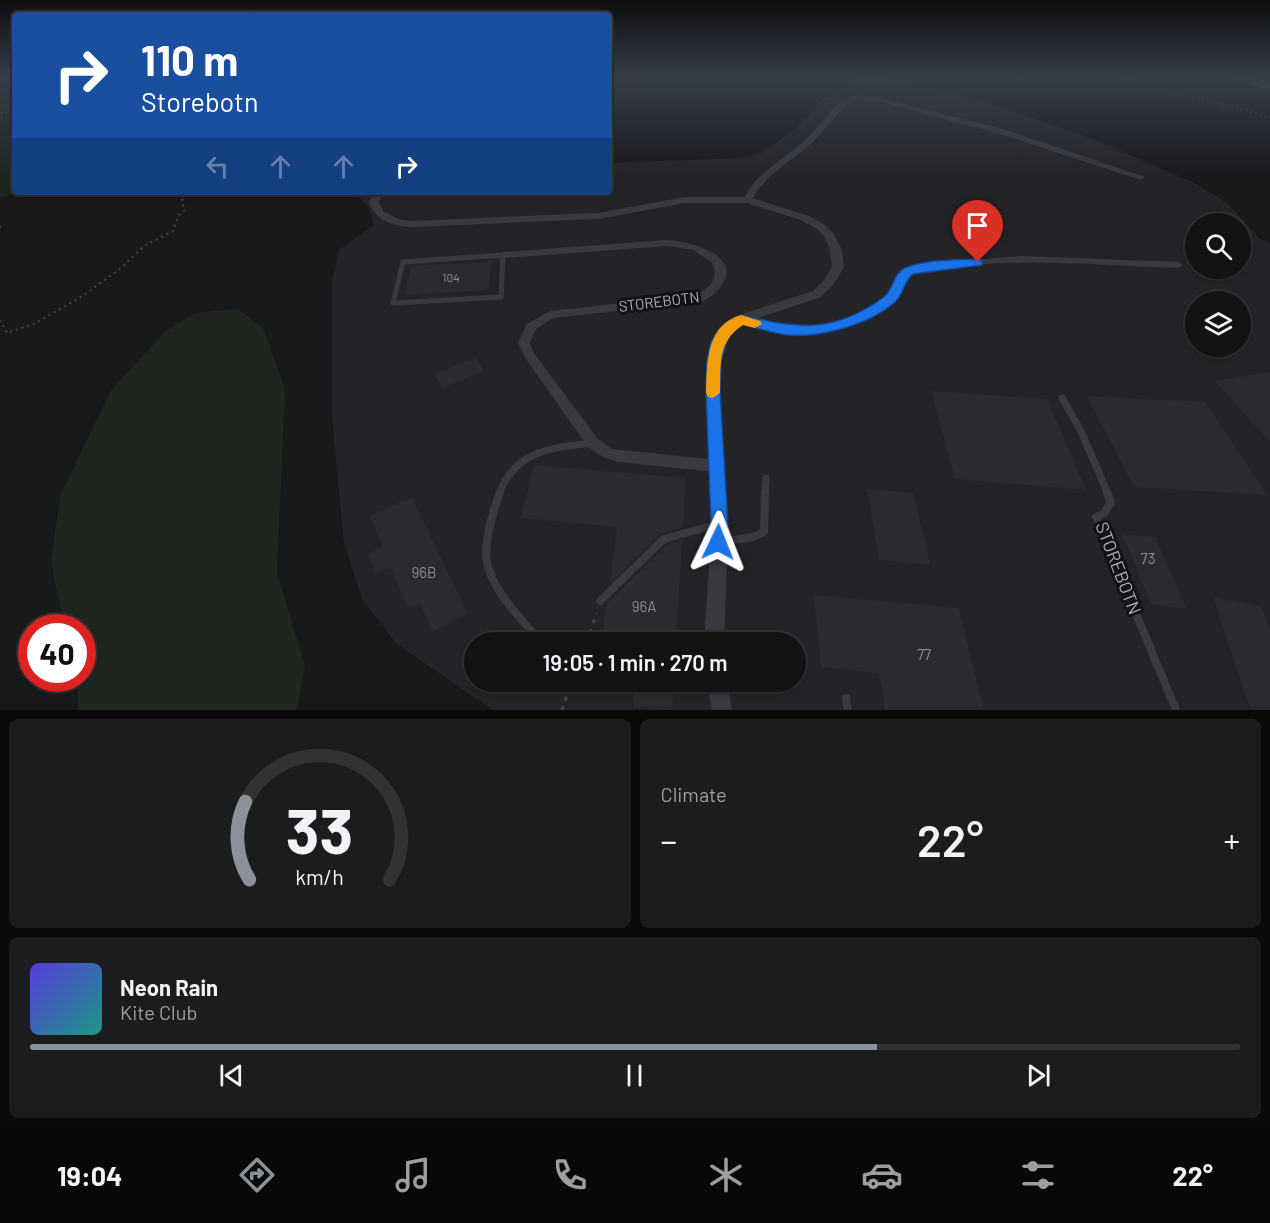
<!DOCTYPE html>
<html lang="en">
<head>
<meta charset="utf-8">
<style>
	body { margin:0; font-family:Barlow,sans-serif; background:#1b1c1d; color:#f1f3f6; height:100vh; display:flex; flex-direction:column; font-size:22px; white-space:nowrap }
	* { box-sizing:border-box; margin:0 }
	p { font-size:20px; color:#9c9ea0 }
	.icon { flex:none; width:33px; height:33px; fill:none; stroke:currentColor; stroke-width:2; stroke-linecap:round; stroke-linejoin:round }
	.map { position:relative; height:710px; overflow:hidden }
	.panel { display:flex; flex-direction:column; gap:9px; padding:9px; background:#0a0a0b; flex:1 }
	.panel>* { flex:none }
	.hud { position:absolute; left:12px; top:12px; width:600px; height:183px; border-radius:6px; box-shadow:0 2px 4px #0004,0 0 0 2px #313234; background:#1a4fa0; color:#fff; overflow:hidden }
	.tools { position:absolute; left:1185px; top:213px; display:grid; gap:12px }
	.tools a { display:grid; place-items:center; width:66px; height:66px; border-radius:50%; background:#121314; box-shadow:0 2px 4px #0004,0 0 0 2px #313234; font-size:30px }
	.speed { position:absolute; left:18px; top:614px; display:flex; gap:12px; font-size:30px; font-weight:700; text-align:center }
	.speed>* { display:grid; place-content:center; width:78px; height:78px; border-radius:50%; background:#121314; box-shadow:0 2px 4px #0004,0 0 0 2px #313234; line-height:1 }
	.speed .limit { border:9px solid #d22; background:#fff; color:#111 }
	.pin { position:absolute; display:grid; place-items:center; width:51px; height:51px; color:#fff; margin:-62px -26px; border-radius:50% 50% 50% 0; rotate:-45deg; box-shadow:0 0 6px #0007 }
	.pin .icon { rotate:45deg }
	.me { position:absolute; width:66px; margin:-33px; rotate:2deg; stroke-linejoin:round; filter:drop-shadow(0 0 4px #0008) }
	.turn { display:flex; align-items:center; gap:21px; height:126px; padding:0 30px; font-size:27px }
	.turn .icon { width:78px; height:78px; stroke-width:2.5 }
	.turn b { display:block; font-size:42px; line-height:51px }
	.lanes { display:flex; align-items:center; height:57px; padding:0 30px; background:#0003; justify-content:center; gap:30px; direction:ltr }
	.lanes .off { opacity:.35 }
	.big { font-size:45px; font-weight:600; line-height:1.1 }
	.panel .card { flex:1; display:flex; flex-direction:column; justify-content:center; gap:9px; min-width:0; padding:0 21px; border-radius:9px; background:#1b1c1d }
	.panel .dial { align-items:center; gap:0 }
	.dial svg { height:156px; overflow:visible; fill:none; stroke:#313234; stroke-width:7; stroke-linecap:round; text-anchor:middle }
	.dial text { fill:#f1f3f6; stroke:none }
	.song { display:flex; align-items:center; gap:18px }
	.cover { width:72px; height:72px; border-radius:9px; background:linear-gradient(135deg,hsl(250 70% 55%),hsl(170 70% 35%)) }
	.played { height:6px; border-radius:3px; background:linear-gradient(90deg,#8c9099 70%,#313234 70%) }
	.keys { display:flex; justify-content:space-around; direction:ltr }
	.heat { display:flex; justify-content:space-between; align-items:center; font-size:33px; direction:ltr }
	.panel .tiles { flex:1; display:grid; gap:9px; grid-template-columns:1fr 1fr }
	.card:last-child { grid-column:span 2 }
	.trip { position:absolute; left:464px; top:632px; width:342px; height:60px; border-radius:30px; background:#121314; box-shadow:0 2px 4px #0004,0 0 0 2px #313234; font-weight:600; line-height:60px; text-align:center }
	.tab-bar { display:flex; height:96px; justify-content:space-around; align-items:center; background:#070808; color:#9c9ea0 }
	.tab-bar .icon { width:42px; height:42px }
	.tab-bar .current { color:#8c9099 }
	.tab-bar b { font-size:27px; color:#f1f3f6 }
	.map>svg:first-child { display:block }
	.built { fill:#242428; fill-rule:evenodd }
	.green { fill:#1e261f }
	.building { fill:#2b2b2f }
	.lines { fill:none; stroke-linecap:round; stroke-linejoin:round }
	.path-far2 { stroke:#3f4247; stroke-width:1.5; stroke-dasharray:2 3; stroke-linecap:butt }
	.path-far1 { stroke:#3f4247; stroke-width:2; stroke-dasharray:2 4; stroke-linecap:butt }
	.path { stroke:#3f4247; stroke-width:3; stroke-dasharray:4 6; stroke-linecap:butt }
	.service-far2 { stroke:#393a40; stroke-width:5 }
	.service-far1 { stroke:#393a40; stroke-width:7 }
	.service { stroke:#393a40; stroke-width:8 }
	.minor { fill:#393a40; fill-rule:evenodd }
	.tertiary { fill:#393a40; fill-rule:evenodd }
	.primary { fill:#55575f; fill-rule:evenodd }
	.route { fill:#1a73e8; stroke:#114b97; stroke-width:1.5 }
	.slow { fill:#f59e0b }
	.labels { text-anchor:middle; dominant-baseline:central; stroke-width:6; stroke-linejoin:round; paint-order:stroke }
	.number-label { font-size:12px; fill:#8a8e97 }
	.street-label { font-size:15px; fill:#aab0bb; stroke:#131316 }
	.near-number-label { font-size:15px; fill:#8a8e97 }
	.near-street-label { font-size:18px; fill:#aab0bb; stroke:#131316 }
</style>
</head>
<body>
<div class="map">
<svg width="1270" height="710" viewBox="0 0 1270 710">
	<rect width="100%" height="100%" fill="#18191b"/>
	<path class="built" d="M873,78L919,84L983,101L1093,139L1195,183L1228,204L1260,239L1270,244V710H493L397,644L362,599L344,543L332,419V281L339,250L374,225L368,206L353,192H609V163L738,158L761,153L795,129L825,98L853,81ZM1196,224H1240V268H1196ZM1196,302H1240V346H1196ZM474,642H795V681H474Z"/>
	<g class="green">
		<path d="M0,77H15V192H19L0,198Z"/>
		<path d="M238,309L263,328L285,389L277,573L305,666L297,710H78V696L75,678H82V627H64L51,562L60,496L111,390L165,332L195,313Z"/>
	</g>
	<g class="building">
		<path d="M491,262L489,290L405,295L411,266Z"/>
		<path d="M476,357L484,371L442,388L434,374Z"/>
		<path d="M1270,372V442L1215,381Z"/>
		<path d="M931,391L1047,399L1086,490L955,479Z"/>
		<path d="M1087,396L1205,402L1267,495L1134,487Z"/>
		<path d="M534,465L686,478L683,527L660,534L610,583L617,527L521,518Z"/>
		<path d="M867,489L914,493L930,565L879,560Z"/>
		<path d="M412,497L467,613L432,632L420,603L408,609L391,567L376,574L368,554L383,547L370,516Z"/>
		<path d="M1122,534L1155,537L1187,609L1151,604Z"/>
		<path d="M682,541L676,642H621L602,639L607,603L667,545Z"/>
		<path d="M814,595L959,608L984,710H885L879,673L821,667Z"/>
		<path d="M1213,597L1262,607L1270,629V710H1251Z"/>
		<path d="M636,681H674L672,710L633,708Z"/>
	</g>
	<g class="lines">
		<g class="path-far2">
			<path d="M815,77L820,97L827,100L832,99"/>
			<path d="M829,77L834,84L848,91"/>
			<path d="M1120,77C1169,95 1221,101 1270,118"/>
			<path d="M855,87L869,77"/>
			<path d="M0,107L2,117L0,123"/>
		</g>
		<g class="path-far1">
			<path d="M0,226V230"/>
			<path d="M0,320L7,333L36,323L84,295L121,268L144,246L173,231L179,215L185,210L182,202L183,192"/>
		</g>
		<g class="path">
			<path d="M586,642L597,613"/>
			<path d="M562,710L572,681"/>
		</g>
		<path class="service-far2" d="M503,255L501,297L393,303L403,262Z"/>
		<g class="service-far1">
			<path d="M1062,398L1081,431L1108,494"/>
			<path d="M499,494C515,450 551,448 592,443"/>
			<path d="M765,494L766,478"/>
		</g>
		<g class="service">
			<path d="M500,492C492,514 481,548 489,570C498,597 523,620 540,642"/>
			<path d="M1107,492L1111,502L1104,513L1096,517L1176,710"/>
			<path d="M722,542L753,537L764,532L765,492"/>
			<path d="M600,601L664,539L719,524"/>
			<path d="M846,698L848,710"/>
		</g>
		<g class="minor">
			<path d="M861,95L881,98L1006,130L1145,177L1141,180L1138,179L1000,134L880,102L857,100L845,106L810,145L769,177L757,191L751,202H745L743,200C757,171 785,160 807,138C819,127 827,113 839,103C846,98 852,96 861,95Z"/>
			<path d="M668,240C688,242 742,253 722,285C717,293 709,299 700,302L553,318L536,329L530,343L533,352L598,439L612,449L717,460L722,462L724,466L722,470L717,472L618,462L603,457L588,447L524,356L518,343L527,324L550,311L697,295C710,287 720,277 712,263L694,250L668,246L503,258L498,255L503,252Z"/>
			<path d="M1022,256L1178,262L1183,265L1178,268C1089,265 996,254 909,275C905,282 903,290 899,296C892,305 881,310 872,315C828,339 784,336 737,322L735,319L741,315C785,328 826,331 868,308C875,303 886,299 891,292C895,285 897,277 901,271L934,263Z"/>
		</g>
		<g class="tertiary">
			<path d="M374,192H384L379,202L383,211L398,219L410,221L598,213L685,197H748L809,216L825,225L833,233L842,250L844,267L833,285L821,297L746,322L729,334L725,342L721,361L720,391L728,524L724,642H704L712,524L706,391L707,361L711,342L719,328L736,316L813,291L824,280L832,267L830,250L824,236L817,229L801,220L747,203H685L598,219L410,227C391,225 376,221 369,202Z"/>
			<path d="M707,681H727L732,710H712Z"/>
		</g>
		<path class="primary" d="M1227,77H1246L1270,84V90Z"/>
	</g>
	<linearGradient id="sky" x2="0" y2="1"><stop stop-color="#0d0e0f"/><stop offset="0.44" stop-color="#373e4a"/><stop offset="1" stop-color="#373e4a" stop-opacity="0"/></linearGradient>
	<rect width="1270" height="177" fill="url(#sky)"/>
	<path class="route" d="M978,259L982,260V265L913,274C904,281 904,293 896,301C871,324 822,338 788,335C773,334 758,328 743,324L729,334L721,361L720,391L728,524L724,548L718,550L712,548L710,542L711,524L706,391L707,361L711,342L720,328L741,315C799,329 833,334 884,297C894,289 893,273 905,268C927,259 955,260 978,259Z"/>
	<path class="slow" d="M741,315L760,321L762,324L755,328L743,325C717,342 721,364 720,393L713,398L708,397L706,393C707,363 706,325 741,315Z"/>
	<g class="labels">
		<g class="number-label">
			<text x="451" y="277">104</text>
		</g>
		<g class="street-label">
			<text transform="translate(659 301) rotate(-7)">STOREBOTN</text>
		</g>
		<g class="near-number-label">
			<text x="1148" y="558">73</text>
			<text x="424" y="572">96B</text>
			<text x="644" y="606">96A</text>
			<text x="924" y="654">77</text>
		</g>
		<g class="near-street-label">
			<text transform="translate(1119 568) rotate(69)">STOREBOTN</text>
		</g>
	</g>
</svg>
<div class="tools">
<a><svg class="icon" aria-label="search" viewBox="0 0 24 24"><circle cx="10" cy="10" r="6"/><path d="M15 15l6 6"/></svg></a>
<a><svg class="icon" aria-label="layers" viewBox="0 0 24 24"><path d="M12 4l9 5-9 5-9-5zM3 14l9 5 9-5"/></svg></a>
</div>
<div class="speed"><div class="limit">40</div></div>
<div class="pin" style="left:978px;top:262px;background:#d93025"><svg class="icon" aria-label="arrive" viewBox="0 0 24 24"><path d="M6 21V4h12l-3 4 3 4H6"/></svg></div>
<svg class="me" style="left:718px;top:542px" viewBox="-20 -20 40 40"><path d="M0-17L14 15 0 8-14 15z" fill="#1a73e8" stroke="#fff" stroke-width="4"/></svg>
<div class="trip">19:05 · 1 min · 270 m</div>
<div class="hud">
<div class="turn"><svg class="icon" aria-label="right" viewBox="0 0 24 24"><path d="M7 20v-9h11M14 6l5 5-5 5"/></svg><div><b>110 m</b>Storebotn</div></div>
<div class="lanes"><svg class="icon off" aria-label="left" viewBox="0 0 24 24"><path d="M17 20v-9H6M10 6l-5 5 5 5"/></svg><svg class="icon off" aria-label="ahead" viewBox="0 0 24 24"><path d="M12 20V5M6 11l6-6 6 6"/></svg><svg class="icon off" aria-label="ahead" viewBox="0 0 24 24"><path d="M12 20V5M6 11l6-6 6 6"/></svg><svg class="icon" aria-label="right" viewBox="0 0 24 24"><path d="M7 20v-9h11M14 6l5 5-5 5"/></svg></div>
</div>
</div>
<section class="panel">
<div class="tiles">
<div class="card dial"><svg viewBox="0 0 100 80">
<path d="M14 69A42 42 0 1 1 86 69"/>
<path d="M14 69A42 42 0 0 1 12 29" stroke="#8c9099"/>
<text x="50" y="56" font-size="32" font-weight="700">33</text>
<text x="50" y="72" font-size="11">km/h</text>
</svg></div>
<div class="card"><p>Climate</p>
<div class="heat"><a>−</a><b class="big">22°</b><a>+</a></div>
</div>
<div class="card">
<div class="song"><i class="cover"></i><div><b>Neon Rain</b><p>Kite Club</p></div></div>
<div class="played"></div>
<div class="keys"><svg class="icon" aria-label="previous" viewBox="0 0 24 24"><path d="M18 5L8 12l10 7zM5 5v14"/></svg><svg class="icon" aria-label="pause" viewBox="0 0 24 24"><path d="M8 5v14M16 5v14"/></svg><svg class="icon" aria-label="next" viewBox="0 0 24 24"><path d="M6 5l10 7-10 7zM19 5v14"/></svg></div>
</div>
</div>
</section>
<nav class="tab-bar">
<b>19:04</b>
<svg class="icon current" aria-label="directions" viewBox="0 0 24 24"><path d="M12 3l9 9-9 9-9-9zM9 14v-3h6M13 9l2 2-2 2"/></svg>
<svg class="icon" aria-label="music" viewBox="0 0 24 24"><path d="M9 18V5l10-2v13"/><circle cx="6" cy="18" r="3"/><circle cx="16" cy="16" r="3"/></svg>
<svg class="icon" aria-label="phone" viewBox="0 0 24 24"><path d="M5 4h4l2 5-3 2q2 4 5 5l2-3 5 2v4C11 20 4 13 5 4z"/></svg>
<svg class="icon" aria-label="climate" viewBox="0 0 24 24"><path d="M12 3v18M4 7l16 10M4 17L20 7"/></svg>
<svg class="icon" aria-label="car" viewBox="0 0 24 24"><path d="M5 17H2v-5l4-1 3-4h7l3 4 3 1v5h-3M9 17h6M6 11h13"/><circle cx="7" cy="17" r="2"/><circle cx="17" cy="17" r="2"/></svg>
<svg class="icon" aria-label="filters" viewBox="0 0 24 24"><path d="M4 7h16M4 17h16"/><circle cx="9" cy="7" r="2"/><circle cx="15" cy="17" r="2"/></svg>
<b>22°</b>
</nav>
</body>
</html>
